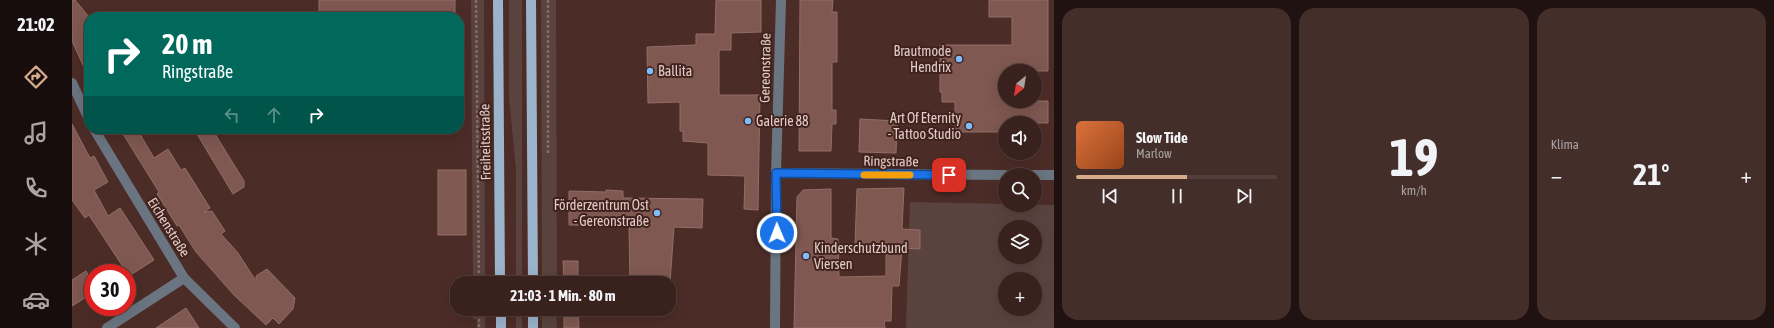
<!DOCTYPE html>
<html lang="de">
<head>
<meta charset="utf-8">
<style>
	body { margin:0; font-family:"Asap Condensed",sans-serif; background:#442e2a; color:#f1f3f6; height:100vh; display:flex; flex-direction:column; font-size:15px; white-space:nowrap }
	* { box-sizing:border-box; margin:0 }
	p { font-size:13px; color:#aba3a4 }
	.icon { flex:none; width:22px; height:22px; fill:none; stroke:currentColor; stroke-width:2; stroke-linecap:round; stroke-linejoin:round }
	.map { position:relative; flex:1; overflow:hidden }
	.drawer { display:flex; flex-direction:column; gap:8px; padding:8px; background:#1f1210; width:720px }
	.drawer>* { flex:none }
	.banner { position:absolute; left:12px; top:12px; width:380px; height:122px; border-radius:16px; box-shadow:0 4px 16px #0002,0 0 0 1px #533e3b; background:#00695c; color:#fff; overflow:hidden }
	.needle { width:26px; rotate:210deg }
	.tools { position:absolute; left:926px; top:64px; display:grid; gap:8px }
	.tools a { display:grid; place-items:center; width:44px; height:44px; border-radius:50%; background:#39211d; box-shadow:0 4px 16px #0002,0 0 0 1px #533e3b; font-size:20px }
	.speed { position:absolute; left:12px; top:264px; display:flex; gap:8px; font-size:20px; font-weight:700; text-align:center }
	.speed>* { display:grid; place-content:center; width:52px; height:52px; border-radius:50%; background:#39211d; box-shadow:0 4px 16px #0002,0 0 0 1px #533e3b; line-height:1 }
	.speed .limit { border:6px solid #d22; background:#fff; color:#111 }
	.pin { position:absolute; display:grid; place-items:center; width:34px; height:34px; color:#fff; margin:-17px; border-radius:8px; box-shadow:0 2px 6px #0006 }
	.me { position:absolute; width:44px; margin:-22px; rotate:359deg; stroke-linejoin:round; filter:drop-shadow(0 0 3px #0008) }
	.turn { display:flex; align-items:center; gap:14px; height:84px; padding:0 12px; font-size:18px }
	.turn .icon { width:52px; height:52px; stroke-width:2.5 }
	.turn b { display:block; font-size:28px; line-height:34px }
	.lanes { display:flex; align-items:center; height:38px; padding:0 12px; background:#0003; justify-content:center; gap:20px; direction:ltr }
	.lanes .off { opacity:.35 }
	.big { font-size:30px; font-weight:700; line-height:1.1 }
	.drawer .card { flex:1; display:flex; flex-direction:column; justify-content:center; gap:6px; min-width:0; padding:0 14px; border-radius:16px; background:#442e2a }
	.drawer .dial { align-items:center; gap:0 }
	.dial b { font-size:52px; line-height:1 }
	.song { display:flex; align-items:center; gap:12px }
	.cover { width:48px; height:48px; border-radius:6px; background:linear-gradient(135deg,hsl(20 70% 55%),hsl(20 70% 35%)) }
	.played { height:4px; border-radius:2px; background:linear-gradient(90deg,#d6ab8b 55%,#533e3b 55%) }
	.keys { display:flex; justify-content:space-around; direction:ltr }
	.heat { display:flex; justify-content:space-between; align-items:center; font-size:22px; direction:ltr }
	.drawer .tiles { flex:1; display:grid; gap:8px; grid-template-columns:repeat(3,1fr) }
	.trip { position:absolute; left:378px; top:276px; width:226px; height:40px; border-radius:16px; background:#39211d; box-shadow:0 4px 16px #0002,0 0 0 1px #533e3b; font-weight:700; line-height:40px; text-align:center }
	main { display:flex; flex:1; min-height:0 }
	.tabs { display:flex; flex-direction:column; width:72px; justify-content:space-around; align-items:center; background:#170d0c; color:#aba3a4 }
	.tabs .icon { width:28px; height:28px }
	.tabs .current { color:#d6ab8b }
	.tabs b { font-size:18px; color:#f1f3f6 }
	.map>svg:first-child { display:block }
	.green { fill:#5a433f; fill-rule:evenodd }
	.building { fill:#7e5851; stroke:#936e67 }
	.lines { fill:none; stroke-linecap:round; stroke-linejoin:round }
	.path { stroke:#866a66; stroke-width:2.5; stroke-dasharray:3 2; stroke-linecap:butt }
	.minor { stroke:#6a7581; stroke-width:10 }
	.major { stroke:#9cb3cc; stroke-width:10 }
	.route-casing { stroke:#114b97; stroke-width:10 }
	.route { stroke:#1a73e8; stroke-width:7 }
	.slow { stroke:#f59e0b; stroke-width:7 }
	.poi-dot { fill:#7fbdfa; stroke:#41221d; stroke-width:1.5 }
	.labels { text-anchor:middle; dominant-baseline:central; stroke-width:4; stroke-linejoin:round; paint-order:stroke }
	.poi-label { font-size:14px; fill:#e1ccc8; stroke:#41221d; text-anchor:end }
	.street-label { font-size:14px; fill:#e1ccc8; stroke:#41221d }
</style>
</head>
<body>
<main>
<nav class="tabs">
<b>21:02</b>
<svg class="icon current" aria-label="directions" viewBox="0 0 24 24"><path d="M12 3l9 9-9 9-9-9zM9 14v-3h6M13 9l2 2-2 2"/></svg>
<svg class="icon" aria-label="music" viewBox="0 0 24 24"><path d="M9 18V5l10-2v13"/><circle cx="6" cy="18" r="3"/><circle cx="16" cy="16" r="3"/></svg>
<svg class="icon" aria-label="phone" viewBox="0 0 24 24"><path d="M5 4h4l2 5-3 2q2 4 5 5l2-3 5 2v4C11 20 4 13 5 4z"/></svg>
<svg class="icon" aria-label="climate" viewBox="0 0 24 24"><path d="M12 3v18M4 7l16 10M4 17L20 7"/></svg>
<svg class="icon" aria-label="car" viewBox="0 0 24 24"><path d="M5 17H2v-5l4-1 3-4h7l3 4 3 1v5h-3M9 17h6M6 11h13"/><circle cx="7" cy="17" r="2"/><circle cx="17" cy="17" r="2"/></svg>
</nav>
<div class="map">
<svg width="982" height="328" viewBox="0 0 982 328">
	<rect width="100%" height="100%" fill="#4c2c27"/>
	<g class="green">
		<path d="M399,0H412L413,283H401Z"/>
		<path d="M437,0H450V283H444V169L437,97Z"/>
		<path d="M469,0H484L485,283H470Z"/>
		<path d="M838,202L982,205V328H834ZM933,227H963V257H933ZM933,279H963V309H933Z"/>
		<path d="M401,309H413V328H405V319H401Z"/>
		<rect x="444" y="309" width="6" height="19"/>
		<path d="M470,309H484L485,328H470Z"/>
	</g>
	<g class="building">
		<path d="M0,0H3L17,17V78L0,41Z"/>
		<rect x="247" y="0" width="136" height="17"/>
		<path d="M644,0H689V32L659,33V50H647V95H688L686,210L672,209L673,176L636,175V143L611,141V131H608V102L576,103L575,47L624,45V34H643Z"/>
		<path d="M728,0H761L760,12H765V62H760V110H764V124H760L759,151H727Z"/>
		<path d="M917,0H976V71H933V101H976V123H933V132H883V102H870V92H868V45H940V17H917Z"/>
		<path d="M788,119L825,121L824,153L787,152Z"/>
		<path d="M0,124L18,158L22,156L36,182L22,190L36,216L48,208L82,260L57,276L17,215L13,218L0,200Z"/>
		<path d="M48,129H65L82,158L96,149L109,170L113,168L138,208L132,212L140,211L153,231L149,234L166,253L184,281V276L195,269L223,298L221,309L207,324L201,318L194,325L162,295L124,252L107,225L105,226L85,194L87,192Z"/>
		<path d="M122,129H140L172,181V187L161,194Z"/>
		<rect x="366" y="170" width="28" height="65"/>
		<path d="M832,188L830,229L848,230V249L830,248L827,286H820L819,321H812L813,328H722L725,197L731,190L759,189V238L766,239L767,277L814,276V243L783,244L785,189Z"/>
		<path d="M534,190L551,191V198L631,199L630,228L602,227L598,283H558L557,226L497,225V191L534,192Z"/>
		<path d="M491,261H506V283H492Z"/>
		<path d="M14,271L21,283V293L0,306V280Z"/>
		<path d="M114,308L127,328H84Z"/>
		<path d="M492,309H506L507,328H492Z"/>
	</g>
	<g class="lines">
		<g class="path">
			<path d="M404,0L407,283"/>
			<path d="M476,0V155"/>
			<path d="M407,309V328"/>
		</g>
		<g class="minor">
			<path d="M0,83L17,119"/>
			<path d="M22,129L112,278L163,328"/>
			<path d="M704,173L933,175"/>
			<path d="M946,175H982"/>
			<path d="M35,328L112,278"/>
			<path d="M703,328L704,173L709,0"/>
		</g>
		<g class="major">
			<path d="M426,0L428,283"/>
			<path d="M459,0L461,283"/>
			<path d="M429,309V328"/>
			<path d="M461,309V328"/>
		</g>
	</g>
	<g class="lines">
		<defs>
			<path id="route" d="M705,233L704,173L877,175"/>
		</defs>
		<use href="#route" class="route-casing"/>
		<use href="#route" class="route"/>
		<path class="slow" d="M792,175H838"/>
	</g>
	<g class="poi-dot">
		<circle cx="887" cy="59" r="4"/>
		<circle cx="578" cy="71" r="4"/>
		<circle cx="676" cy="121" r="4"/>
		<circle cx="897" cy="126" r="4"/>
		<circle cx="585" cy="213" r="4"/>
		<circle cx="734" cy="256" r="4"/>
	</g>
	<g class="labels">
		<g class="poi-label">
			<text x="879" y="51">Brautmode<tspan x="879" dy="16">Hendrix</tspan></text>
			<text x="586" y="71" text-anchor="start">Ballita</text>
			<text x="889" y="118">Art Of Eternity<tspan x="889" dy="16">- Tattoo Studio</tspan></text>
			<text x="684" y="121" text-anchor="start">Galerie 88</text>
			<text x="577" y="205">Förderzentrum Ost<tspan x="577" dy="16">- Gereonstraße</tspan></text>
			<text x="742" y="248" text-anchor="start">Kinderschutzbund<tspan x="742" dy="16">Viersen</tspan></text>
		</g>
		<g class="street-label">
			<text transform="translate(693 68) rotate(-89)">Gereonstraße</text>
			<text transform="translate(413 142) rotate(-91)">Freiheitsstraße</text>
			<text transform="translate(819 161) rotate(1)">Ringstraße</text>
			<text transform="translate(97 227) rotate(58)">Eichenstraße</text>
		</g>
	</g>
</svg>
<div class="tools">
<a><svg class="needle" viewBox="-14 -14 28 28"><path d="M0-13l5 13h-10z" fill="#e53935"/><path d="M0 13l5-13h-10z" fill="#aba3a4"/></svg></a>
<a><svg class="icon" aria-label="sound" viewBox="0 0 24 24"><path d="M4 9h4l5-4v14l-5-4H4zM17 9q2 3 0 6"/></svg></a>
<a><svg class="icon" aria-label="search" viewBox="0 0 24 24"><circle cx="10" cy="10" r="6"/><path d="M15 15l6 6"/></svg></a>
<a><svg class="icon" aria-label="layers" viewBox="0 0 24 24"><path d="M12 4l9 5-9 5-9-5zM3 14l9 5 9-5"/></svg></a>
<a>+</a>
</div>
<div class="speed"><div class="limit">30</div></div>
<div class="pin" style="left:877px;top:175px;background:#d93025"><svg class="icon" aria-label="arrive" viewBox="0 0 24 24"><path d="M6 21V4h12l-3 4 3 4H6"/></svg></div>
<svg class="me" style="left:705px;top:233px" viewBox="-20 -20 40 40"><circle r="17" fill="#1a73e8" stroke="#fff" stroke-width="3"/><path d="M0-11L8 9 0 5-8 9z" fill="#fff"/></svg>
<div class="trip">21:03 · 1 Min. · 80 m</div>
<div class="banner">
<div class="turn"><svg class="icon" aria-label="right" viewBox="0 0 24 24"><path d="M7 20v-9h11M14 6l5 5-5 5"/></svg><div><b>20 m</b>Ringstraße</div></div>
<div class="lanes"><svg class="icon off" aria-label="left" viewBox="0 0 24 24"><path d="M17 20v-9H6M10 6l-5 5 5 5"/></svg><svg class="icon off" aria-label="ahead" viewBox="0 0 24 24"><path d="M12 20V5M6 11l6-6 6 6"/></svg><svg class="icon" aria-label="right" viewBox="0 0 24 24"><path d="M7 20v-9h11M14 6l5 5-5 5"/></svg></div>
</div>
</div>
<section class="drawer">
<div class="tiles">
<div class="card">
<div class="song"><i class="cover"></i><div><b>Slow Tide</b><p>Marlow</p></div></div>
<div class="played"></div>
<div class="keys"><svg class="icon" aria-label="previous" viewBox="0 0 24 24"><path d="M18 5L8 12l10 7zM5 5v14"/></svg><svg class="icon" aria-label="pause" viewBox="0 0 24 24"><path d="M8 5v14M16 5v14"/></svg><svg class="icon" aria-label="next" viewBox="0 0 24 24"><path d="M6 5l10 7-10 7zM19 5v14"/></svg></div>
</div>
<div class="card dial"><b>19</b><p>km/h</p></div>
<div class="card"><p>Klima</p>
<div class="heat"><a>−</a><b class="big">21°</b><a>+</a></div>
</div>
</div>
</section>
</main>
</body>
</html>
